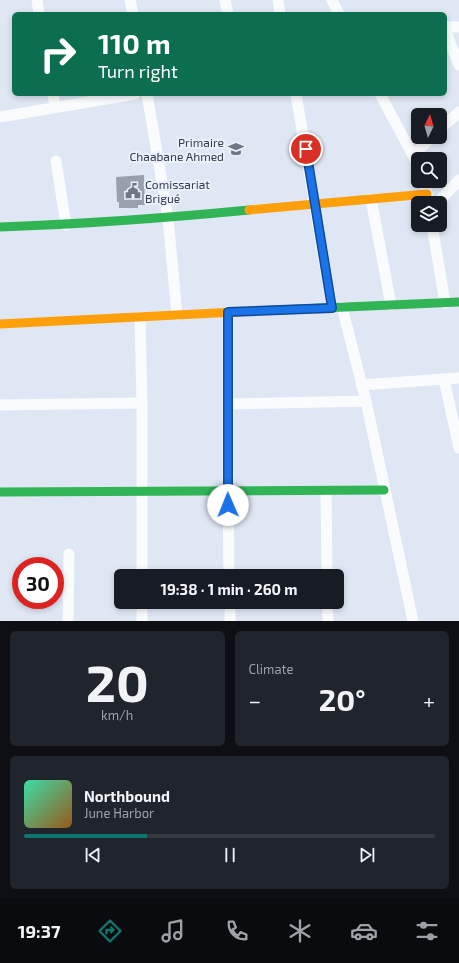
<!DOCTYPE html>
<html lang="en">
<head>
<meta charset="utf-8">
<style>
	body { margin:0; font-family:"Exo 2",sans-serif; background:#20242c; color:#f1f3f6; height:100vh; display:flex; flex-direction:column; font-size:15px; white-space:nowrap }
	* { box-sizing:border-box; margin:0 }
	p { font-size:13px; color:#9ea1a6 }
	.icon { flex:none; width:22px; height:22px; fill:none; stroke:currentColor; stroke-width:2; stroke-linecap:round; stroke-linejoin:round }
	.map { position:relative; height:621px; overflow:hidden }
	.side { display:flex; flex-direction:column; gap:10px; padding:10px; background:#0d0f14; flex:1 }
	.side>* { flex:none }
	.top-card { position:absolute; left:12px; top:12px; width:435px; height:84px; border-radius:6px; box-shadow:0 2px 6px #0003; background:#0b6e4f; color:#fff; overflow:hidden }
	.needle { width:26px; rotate:5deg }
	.controls { position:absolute; left:411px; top:108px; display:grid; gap:8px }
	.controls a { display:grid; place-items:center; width:36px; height:36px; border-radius:6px; background:#171b24; box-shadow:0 2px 6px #0003; font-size:20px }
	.speed { position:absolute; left:12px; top:557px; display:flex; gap:8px; font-size:20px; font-weight:700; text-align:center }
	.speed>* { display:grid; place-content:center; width:52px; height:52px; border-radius:50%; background:#171b24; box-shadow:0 2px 6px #0003; line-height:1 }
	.speed .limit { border:6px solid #d22; background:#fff; color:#111 }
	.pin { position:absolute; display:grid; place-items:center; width:34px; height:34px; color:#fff; margin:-17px; border:2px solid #fff; border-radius:50%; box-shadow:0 1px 4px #0007 }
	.me { position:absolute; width:44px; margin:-22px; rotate:359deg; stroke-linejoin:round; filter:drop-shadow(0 0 3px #0008) }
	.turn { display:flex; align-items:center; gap:14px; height:84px; padding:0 20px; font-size:18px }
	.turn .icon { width:52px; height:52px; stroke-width:2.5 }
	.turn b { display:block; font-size:28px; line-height:34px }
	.big { font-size:30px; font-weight:700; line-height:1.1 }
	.side .card { flex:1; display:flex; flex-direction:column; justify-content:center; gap:6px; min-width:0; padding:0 14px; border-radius:6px; background:#20242c }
	.side .dial { align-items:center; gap:0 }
	.dial b { font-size:52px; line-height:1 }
	.song { display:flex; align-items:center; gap:12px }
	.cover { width:48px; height:48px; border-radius:6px; background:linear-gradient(135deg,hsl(160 70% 55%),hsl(30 70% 35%)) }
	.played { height:4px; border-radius:2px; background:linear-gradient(90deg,#0f766e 30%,#363941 30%) }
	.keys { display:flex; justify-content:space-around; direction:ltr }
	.heat { display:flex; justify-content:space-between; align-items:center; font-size:22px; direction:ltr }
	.side .tiles { flex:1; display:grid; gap:10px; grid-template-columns:1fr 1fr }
	.card:last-child { grid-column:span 2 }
	.trip { position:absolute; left:114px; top:569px; width:230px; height:40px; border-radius:6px; background:#171b24; box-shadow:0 2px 6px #0003; font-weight:700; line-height:40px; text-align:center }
	.menu { display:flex; height:64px; justify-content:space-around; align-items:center; background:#090b0e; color:#9ea1a6 }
	.menu .icon { width:28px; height:28px }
	.menu .current { color:#0f766e }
	.menu b { font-size:18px; color:#f1f3f6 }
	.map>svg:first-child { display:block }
	.building { fill:#99a0ab }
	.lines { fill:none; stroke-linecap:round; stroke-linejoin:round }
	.street { stroke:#fafbfd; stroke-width:11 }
	.fast { stroke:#30b455; stroke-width:9 }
	.slow { stroke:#ff9f0a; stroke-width:9 }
	.route-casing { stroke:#114b97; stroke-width:10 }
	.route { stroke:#1a73e8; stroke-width:7 }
	.labels { text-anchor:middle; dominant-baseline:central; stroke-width:4; stroke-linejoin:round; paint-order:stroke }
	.poi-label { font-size:12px; fill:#353b48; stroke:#eaf1fd; text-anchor:end }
</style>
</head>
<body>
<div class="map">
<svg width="459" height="621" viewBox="0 0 459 621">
	<rect width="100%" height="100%" fill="#dfe7f4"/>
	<path class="building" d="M144,175L145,205H138V208H119V202H117L116,177Z"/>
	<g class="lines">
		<g class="street">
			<path d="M37,0L39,14"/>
			<path d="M130,0L133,14"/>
			<path d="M225,0L228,14"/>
			<path d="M278,0L280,14"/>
			<path d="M332,0L339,14"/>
			<path d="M445,27H459"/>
			<path d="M445,30L459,65"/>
			<path d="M53,94L55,107"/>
			<path d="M147,94L168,218L177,315"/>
			<path d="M296,94L332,308"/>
			<path d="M380,94L418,165"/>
			<path d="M0,117L135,94"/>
			<path d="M440,129L459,112"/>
			<path d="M413,155L432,137"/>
			<path d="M56,161L66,225"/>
			<path d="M424,181L429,203"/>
			<path d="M371,199L391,305"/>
			<path d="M437,203L459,180"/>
			<path d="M432,225L445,303"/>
			<path d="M342,307L366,401L413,621"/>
			<path d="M228,312V491L229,576"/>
			<path d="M140,317L142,403V576"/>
			<path d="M444,379L459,448"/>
			<path d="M361,385L459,378"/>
			<path d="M229,404L366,401"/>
			<path d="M0,405L142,403"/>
			<path d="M326,491L327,576"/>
			<path d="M142,602V621"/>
			<path d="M230,602V621"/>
			<path d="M327,602L328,621"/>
			<path d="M68,621L69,554"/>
		</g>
		<g class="fast">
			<path d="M0,227C83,224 166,218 249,210"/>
			<path d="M255,311L459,302"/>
			<path d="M0,492L384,490"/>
		</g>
		<g class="slow">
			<path d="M249,210L427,194"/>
			<path d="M0,324L255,311"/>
		</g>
	</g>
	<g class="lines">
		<defs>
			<path id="route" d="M228,505V312L332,308L306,149"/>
		</defs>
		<use href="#route" class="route-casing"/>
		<use href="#route" class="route"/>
	</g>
	<defs>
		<symbol id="school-bare" viewBox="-9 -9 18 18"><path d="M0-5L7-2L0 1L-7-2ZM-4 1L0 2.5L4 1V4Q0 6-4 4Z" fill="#707784" stroke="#eaf1fd" stroke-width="2.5" paint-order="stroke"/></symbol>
		<symbol id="civic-bare" viewBox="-9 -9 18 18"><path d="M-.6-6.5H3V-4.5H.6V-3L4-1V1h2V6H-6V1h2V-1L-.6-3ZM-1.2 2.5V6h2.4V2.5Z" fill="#707784" stroke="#eaf1fd" stroke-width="2.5" paint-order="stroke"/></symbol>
	</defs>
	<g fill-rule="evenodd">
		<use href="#school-bare" x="225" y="138" width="22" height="22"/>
		<use href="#civic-bare" x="122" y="180" width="22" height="22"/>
	</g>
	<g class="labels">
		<g class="poi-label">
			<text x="224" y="142">Primaire<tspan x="224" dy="14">Chaabane Ahmed</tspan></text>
			<text x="145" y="184" text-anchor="start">Comissariat<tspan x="145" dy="14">Brigué</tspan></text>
		</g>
	</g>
</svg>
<div class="controls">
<a><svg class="needle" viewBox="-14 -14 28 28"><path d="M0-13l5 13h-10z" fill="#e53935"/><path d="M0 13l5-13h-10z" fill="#9ea1a6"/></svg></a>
<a><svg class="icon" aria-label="search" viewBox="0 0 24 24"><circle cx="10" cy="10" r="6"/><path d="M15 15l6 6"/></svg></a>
<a><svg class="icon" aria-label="layers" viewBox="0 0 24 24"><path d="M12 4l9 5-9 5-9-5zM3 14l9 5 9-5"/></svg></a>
</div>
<div class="speed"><div class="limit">30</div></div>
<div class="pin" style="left:306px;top:149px;background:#d93025"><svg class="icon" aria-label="arrive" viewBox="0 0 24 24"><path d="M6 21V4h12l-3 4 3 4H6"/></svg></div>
<svg class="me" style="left:228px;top:505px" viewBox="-20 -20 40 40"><circle r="19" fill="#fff"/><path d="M0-13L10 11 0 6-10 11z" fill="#1a73e8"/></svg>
<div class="trip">19:38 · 1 min · 260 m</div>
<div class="top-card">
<div class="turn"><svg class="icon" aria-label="right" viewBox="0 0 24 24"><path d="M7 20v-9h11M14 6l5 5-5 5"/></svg><div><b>110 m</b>Turn right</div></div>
</div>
</div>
<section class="side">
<div class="tiles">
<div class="card dial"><b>20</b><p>km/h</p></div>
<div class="card"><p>Climate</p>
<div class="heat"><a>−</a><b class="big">20°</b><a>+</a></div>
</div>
<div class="card">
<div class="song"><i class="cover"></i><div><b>Northbound</b><p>June Harbor</p></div></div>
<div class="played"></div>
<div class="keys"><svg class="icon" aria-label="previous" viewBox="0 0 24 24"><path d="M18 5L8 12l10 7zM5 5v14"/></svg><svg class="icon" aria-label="pause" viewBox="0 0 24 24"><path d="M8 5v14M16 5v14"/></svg><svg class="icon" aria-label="next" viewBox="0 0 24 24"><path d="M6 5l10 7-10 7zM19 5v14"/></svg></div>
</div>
</div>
</section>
<nav class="menu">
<b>19:37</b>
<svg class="icon current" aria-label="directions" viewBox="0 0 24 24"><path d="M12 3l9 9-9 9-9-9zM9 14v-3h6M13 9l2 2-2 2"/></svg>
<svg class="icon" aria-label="music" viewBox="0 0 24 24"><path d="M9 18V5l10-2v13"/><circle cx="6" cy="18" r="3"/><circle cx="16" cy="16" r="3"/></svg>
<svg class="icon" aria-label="phone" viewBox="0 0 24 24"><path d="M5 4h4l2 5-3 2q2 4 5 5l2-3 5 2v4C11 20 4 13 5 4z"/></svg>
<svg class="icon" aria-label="climate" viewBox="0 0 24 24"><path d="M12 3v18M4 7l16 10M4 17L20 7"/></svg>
<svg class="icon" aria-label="car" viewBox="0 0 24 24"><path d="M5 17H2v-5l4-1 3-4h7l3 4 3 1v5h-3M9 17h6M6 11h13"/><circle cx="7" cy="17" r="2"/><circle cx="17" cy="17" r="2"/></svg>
<svg class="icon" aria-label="filters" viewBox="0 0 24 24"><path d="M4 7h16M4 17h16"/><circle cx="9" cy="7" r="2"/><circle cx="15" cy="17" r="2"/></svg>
</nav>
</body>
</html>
